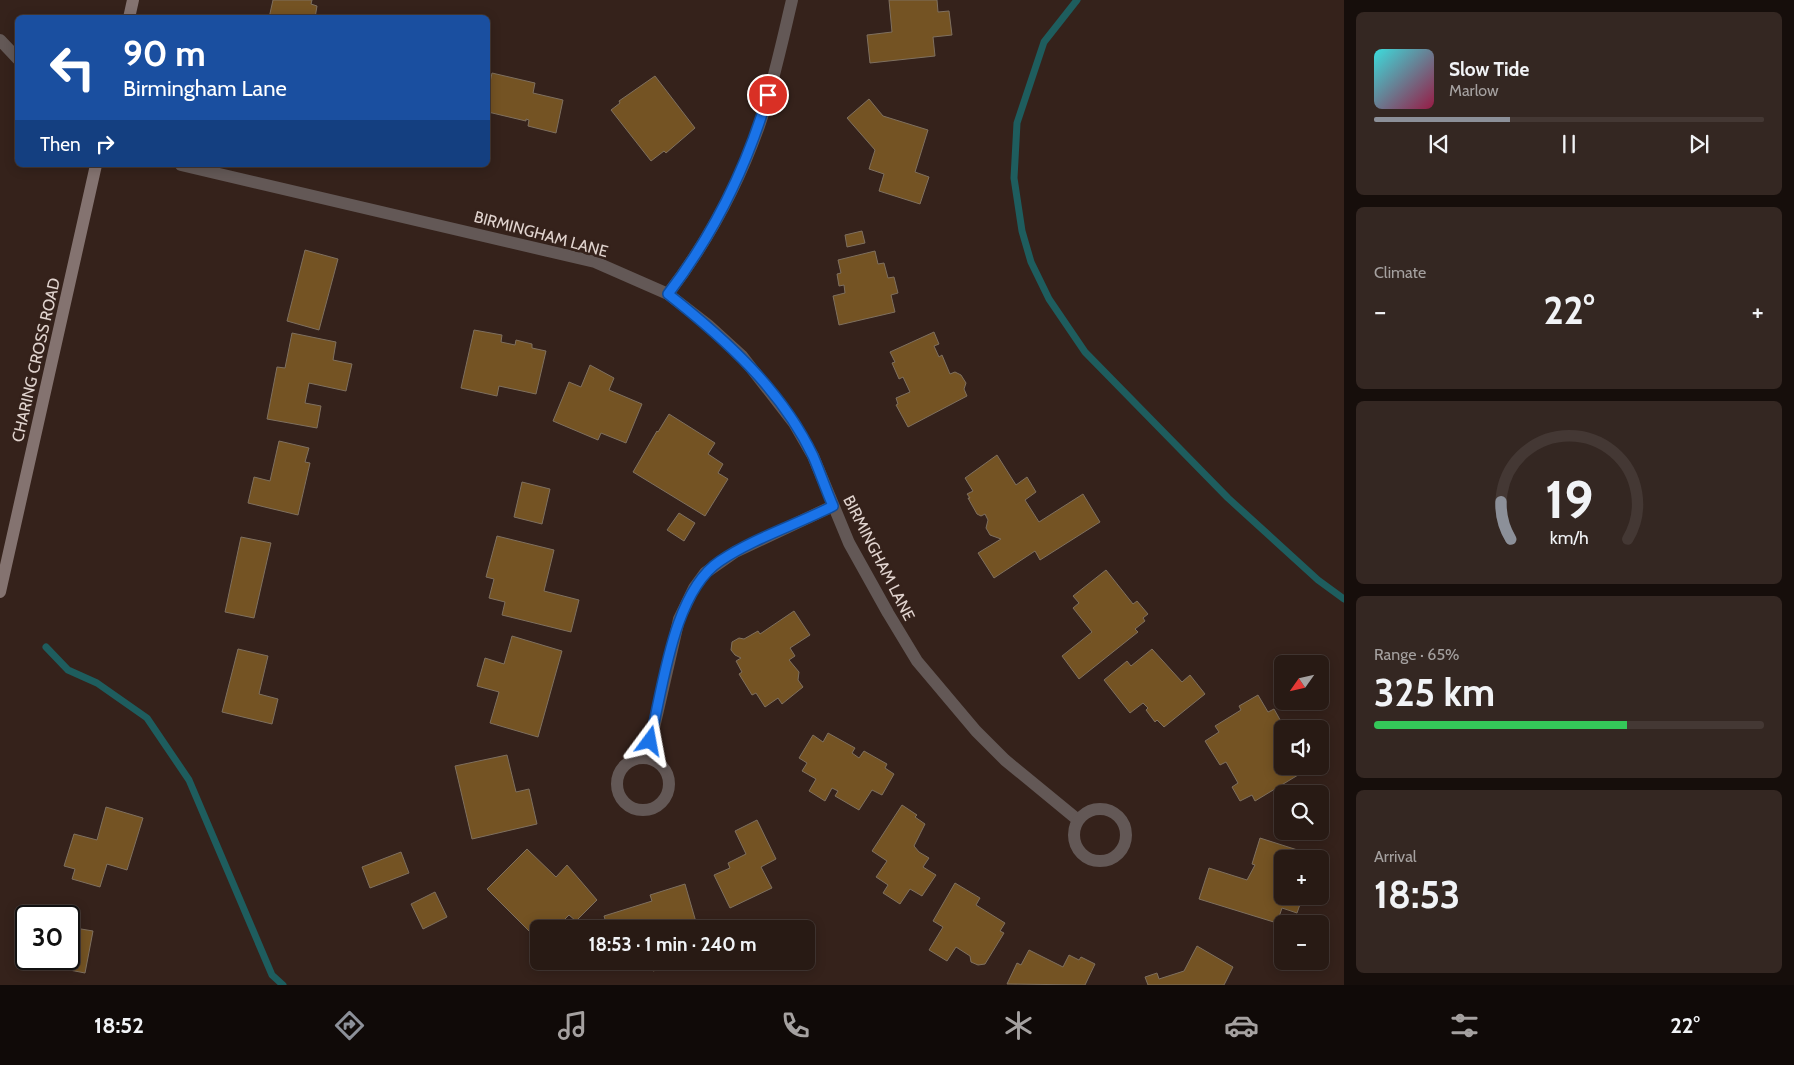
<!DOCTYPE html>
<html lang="en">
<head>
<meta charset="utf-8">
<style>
	body { margin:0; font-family:Cabin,sans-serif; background:#342722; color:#f1f3f6; height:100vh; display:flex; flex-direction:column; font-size:19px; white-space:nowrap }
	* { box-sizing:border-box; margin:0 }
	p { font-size:16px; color:#a5a1a0 }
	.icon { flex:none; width:28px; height:28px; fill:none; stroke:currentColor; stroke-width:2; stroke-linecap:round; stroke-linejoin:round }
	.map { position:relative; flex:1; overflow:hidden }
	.side { display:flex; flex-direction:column; gap:12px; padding:12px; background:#160e0b; width:450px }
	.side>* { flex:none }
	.hud { position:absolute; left:15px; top:15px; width:475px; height:152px; border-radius:8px; box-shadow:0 2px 12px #0003,0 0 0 1px #443834; background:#1a4fa0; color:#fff; overflow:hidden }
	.needle { width:32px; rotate:236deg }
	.buttons { position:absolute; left:1274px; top:655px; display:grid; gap:10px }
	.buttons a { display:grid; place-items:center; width:55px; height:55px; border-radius:8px; background:#281a14; box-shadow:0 2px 12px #0003,0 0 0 1px #443834; font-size:25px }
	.speed { position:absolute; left:15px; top:905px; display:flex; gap:10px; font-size:25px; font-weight:700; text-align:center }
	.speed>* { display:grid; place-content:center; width:65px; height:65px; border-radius:50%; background:#281a14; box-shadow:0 2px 12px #0003,0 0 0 1px #443834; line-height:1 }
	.speed .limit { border:2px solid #111; border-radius:8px; background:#fff; color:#111 }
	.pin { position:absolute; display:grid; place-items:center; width:42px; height:42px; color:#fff; margin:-21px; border:2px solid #fff; border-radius:50%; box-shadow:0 1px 5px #0007 }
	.me { position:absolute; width:55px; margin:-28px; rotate:13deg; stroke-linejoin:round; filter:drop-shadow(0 0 4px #0008) }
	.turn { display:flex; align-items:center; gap:18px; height:105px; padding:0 25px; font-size:22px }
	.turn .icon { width:65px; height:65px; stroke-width:2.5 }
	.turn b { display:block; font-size:35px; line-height:42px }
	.then { display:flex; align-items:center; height:48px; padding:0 25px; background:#0003; gap:10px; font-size:19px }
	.big { font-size:38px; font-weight:700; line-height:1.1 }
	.side .widget { flex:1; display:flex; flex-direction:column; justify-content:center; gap:8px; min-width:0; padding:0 18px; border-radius:8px; background:#342722 }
	.side .dial { align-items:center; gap:0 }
	.dial svg { height:130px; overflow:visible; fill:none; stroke:#443834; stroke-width:7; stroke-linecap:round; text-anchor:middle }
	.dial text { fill:#f1f3f6; stroke:none }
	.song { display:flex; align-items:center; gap:15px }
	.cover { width:60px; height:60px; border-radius:8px; background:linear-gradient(135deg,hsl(180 70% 55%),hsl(340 70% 35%)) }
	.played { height:5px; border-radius:2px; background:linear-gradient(90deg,#8c9099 35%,#443834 35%) }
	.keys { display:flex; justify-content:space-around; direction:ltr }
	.heat { display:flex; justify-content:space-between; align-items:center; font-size:28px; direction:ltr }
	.charge { height:8px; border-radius:4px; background:linear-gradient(90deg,#34c759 65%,#443834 0) }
	.trip { position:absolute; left:530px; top:920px; width:285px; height:50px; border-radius:8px; background:#281a14; box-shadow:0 2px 12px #0003,0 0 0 1px #443834; font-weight:700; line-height:50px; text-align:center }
	.dock { display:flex; height:80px; justify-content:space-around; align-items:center; background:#100a08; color:#a5a1a0 }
	.dock .icon { width:35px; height:35px }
	.dock .current { color:#8c9099 }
	.dock b { font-size:22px; color:#f1f3f6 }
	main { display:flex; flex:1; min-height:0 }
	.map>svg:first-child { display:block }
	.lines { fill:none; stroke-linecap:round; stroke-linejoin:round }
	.stream { stroke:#1e5d5e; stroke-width:7 }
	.building { fill:#745323; stroke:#7f705f }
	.minor { stroke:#635856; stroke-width:12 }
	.secondary { stroke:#847370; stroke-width:12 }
	.route-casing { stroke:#114b97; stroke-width:12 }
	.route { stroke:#1a73e8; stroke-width:9 }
	.labels { text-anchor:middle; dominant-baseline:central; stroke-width:5; stroke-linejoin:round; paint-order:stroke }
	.street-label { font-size:16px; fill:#e1d4cf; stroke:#35221b }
</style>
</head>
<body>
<main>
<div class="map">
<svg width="1344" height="985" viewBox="0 0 1344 985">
	<rect width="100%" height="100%" fill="#35221b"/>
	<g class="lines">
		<g class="stream">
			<path d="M1077,0L1044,42L1017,123L1014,178L1022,231L1031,262L1049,299L1085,352L1228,498L1318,580L1344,599"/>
			<path d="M46,647L68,670L97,683L147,718L189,780L272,975L283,985"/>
		</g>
	</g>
	<g class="building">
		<path d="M273,0H312L311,4L317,6L315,18H269Z"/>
		<path d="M889,0H937L938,12L949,11L952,35L933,37L935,56L870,63L867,35L892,32Z"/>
		<path d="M492,73L535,83L533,93L563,100L556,133L528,126L529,120L526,119V121L488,112V92Z"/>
		<path d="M655,76L695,128L666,153L664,151L651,161L611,110L620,103L619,101Z"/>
		<path d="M869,99L883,116L928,130L915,172L929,177L920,204L879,191L884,174L869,169L875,150L847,118Z"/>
		<path d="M862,231L865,243L847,247L845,235Z"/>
		<path d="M305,250L338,259L319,330L287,321Z"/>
		<path d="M875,251L878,264L884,263L888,278L894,277L898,293L891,295L895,312L839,325L833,296L845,293L844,285L839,286L837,274L841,273L838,260Z"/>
		<path d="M474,330L502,335L501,342L515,345L516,340L532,344V348L546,351L536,394L499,386L497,396L461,388Z"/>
		<path d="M934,332L939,344L934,346L939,357L942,355L950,374L955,372L961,375L966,383L964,389L967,396L908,427L896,405L898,404L896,398L910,392L903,377L899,379L892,363L895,362L890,352Z"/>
		<path d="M292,333L336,342L333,360L352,364L346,391L309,383L305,403L321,406L317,428L267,419L277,367L285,368Z"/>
		<path d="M590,365L614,378L609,390L642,404L626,443L601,433L598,440L553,421L569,382L581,387Z"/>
		<path d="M669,414L715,443L708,454L723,464L718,473L728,479L705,516L633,472L657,431L658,432Z"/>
		<path d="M279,441L309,448L305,462L310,463L298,515L248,503L254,477L270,481Z"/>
		<path d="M997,455L1016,485L1027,477L1036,492L1025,500L1039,522L1083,494L1100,522L1040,560L1035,551L994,578L978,553L1001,539L990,535L986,528L988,520L985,514L981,516L977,514L968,498H970L967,494L973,491L965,478Z"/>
		<path d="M522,482L550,489L542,524L514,517Z"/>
		<path d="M679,513L695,523L684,541L667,530Z"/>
		<path d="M497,536L554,550L544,591L579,600L571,632L502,615L505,602L489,598L494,579L486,577Z"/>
		<path d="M241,537L271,543L254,618L225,612Z"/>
		<path d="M1106,570L1133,604L1137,601L1148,614L1143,618L1145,621L1135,629L1138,632L1079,679L1062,656L1092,632L1073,608L1079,603L1073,596Z"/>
		<path d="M794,611L810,635L790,648L795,656L789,660L799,672L798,680L803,687L782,704L778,698L765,707L756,693L752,695L739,674L742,672L736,661L741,658L735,655L731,650L732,642L739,638L744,639L758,631L760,634Z"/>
		<path d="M512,636L562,651L538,737L490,723L499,692L477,686L485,658L504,664Z"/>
		<path d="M238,649L268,656L259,694L278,699L272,724L222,712Z"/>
		<path d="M1152,649L1182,682L1190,675L1205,694L1164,727L1157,720L1155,722L1146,710L1148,708L1143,703L1130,713L1104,680L1127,661L1131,666Z"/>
		<path d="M1258,695L1268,712L1274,709L1283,725L1285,723L1289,729H1282V766H1307L1308,769L1255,801L1252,795L1240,801L1232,787L1238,783L1226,762L1220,765L1205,741L1219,732L1215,726L1241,710L1239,706Z"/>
		<path d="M828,733L855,748L852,753L859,758L864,751L887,764L885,768L894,774L882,795L872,790L859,810L835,796L838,791L832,788L825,801L809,791L816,779L802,771L807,763L799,758L813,735L823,742Z"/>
		<path d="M507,755L516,792L529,789L537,824L472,839L455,766Z"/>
		<path d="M902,805L917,815L915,817L925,824L914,846L919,852L929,858L923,867L936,875L922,896L910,889L900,904L883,893L888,885L876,877L887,861L872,851Z"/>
		<path d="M106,807L143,818L127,870L107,864L100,887L72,879L75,869L64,866L74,834L97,840Z"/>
		<path d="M757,820L776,859L761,867L772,888L730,908L714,875L730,868L728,863L746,854L735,831Z"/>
		<path d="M1260,838L1310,854L1308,859H1282V896H1303L1297,913L1282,908L1277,923L1199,899L1209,868L1247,880L1255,865L1252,864Z"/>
		<path d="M527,849L556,877L567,865L597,900L576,921L569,915L555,929H539V941L487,889Z"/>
		<path d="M401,852L409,873L370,888L362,867Z"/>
		<path d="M955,883L980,898L976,905L1005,923L1000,931L1004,933L985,964L978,965L971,962L970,956L956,947L947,961L929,950L943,927L933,921Z"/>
		<path d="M685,884L698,929H608L604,916L652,901L650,895Z"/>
		<path d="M435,892L447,917L423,929L411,904Z"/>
		<path d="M69,927L93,931L85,973L44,965L45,959H69Z"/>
		<path d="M1197,946L1233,967L1224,985H1148L1145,977L1157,973L1159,979L1184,971Z"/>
		<path d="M1029,950L1063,967L1069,955L1079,960L1081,957L1095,964L1085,985L1007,984L1017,963L1021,965Z"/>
		<path d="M618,961H638L620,967Z"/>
		<path d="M650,961H669L671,966L653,971Z"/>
	</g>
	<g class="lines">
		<g class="minor">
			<path d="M0,40L18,59"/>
			<path d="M181,165L595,262L668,294L708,325L742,356L794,423L813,456L849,543L888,613L917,661L976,731L1005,760L1078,820"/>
			<path d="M668,294C706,244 738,185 759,126C773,85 782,42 792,0"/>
			<path d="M647,758L679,619L694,588L705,573L735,552L833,506"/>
			<circle cx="643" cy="784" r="26"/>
			<circle cx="1100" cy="835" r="26"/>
		</g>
		<g class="secondary">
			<path d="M129,18L133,0"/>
			<path d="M0,592L96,165"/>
		</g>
	</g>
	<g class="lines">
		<defs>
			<path id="route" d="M650,741C663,688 673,592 720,561C754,538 796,525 833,506C826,490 820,472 813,456C781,389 725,339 668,294C713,235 747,166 768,95"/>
		</defs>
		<use href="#route" class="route-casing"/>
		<use href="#route" class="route"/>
	</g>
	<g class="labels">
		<g class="street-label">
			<text transform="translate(541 234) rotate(15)">BIRMINGHAM LANE</text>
			<text transform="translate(36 360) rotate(-77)">CHARING CROSS ROAD</text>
			<text transform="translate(879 558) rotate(63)">BIRMINGHAM LANE</text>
		</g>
	</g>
</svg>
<div class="buttons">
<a><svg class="needle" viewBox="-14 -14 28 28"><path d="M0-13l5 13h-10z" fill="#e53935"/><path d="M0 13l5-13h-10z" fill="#a5a1a0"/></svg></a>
<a><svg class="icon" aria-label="sound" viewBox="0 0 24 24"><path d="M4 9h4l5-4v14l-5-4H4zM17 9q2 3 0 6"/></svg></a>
<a><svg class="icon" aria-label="search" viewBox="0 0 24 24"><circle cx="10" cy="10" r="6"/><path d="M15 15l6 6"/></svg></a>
<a>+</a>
<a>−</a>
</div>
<div class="speed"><div class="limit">30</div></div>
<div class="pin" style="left:768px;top:95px;background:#d93025"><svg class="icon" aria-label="arrive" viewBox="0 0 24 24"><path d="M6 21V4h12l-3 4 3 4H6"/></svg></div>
<svg class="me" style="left:650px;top:741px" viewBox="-20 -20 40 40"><path d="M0-17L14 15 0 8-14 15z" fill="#1a73e8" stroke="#fff" stroke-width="4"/></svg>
<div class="trip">18:53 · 1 min · 240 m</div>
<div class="hud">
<div class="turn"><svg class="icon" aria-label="left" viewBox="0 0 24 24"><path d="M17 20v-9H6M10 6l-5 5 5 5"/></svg><div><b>90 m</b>Birmingham Lane</div></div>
<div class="then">Then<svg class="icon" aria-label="right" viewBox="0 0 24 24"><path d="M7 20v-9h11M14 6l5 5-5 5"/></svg></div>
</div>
</div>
<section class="side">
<div class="widget">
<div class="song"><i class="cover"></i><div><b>Slow Tide</b><p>Marlow</p></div></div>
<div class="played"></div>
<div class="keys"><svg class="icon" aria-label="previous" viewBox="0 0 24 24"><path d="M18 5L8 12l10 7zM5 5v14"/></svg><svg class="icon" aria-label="pause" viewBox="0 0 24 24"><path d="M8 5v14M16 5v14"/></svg><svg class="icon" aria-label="next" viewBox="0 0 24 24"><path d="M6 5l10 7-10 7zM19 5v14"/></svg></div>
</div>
<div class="widget"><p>Climate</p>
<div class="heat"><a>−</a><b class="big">22°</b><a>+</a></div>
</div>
<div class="widget dial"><svg viewBox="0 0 100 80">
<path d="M14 69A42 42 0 1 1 86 69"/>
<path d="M14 69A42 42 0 0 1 8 46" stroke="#8c9099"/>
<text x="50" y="56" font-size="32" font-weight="700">19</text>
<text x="50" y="72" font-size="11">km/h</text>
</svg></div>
<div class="widget"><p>Range · 65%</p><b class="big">325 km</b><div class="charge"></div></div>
<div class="widget"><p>Arrival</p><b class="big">18:53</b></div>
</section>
</main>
<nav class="dock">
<b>18:52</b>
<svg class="icon current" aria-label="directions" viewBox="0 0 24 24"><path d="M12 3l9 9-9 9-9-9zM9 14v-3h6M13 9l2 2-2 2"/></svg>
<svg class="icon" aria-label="music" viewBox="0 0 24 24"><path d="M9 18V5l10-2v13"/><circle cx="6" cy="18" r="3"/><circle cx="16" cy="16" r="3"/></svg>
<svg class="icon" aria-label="phone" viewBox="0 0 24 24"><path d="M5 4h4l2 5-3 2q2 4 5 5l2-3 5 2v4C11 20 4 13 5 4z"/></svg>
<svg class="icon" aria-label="climate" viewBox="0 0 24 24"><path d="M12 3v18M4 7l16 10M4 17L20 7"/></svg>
<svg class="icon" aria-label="car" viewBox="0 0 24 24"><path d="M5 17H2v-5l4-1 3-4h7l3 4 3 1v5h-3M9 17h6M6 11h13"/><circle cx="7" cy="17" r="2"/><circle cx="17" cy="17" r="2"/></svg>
<svg class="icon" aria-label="filters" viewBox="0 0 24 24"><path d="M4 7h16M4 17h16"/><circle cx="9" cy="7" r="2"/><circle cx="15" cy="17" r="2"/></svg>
<b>22°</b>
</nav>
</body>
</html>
